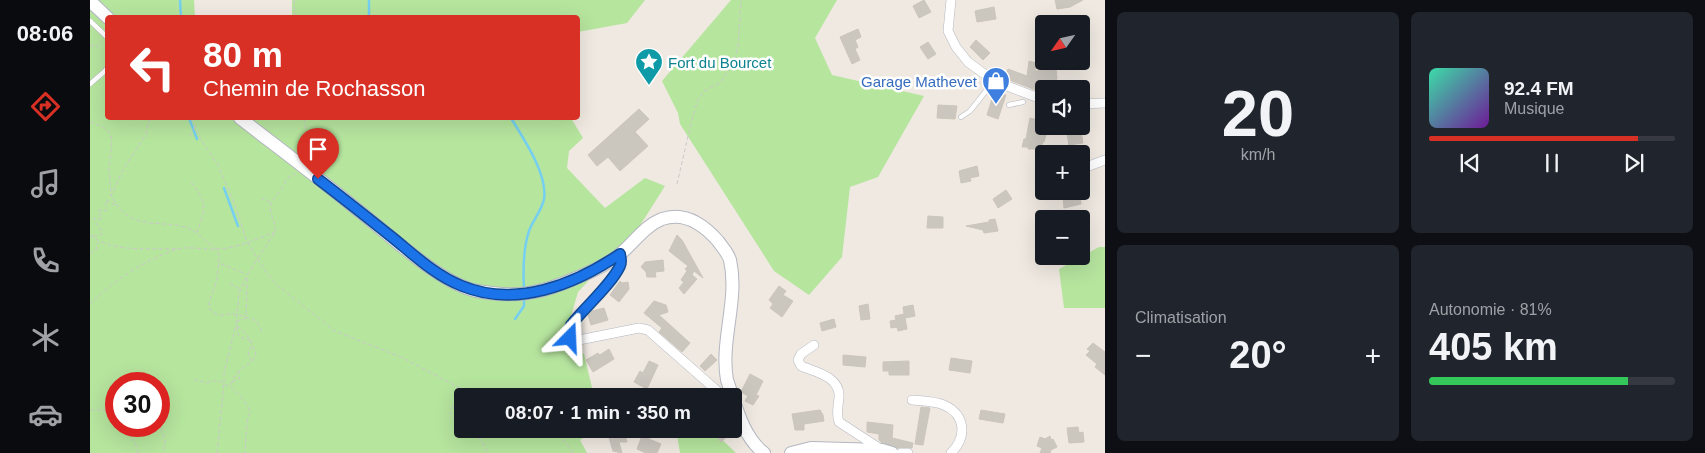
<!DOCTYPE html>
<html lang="fr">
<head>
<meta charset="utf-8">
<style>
	body { margin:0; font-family:Helvetica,sans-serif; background:#20242c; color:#f1f3f6; height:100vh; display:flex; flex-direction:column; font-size:19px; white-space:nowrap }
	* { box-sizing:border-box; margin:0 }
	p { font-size:16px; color:#9ea1a6 }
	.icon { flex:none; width:28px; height:28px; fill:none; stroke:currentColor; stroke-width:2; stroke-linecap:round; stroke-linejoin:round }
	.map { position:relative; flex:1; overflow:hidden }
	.panel { display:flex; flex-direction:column; gap:12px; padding:12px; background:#0d0f14; width:600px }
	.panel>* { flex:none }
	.banner { position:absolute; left:15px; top:15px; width:475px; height:105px; border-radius:5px; box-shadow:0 5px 20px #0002; background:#d93025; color:#fff; overflow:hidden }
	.needle { width:32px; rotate:236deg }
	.controls { position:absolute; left:945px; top:15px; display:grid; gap:10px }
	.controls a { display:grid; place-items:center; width:55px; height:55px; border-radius:5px; background:#171b24; box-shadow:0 5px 20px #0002; font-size:25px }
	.speed { position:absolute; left:15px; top:372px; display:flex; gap:10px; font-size:25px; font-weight:700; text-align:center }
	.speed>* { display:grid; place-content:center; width:65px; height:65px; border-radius:50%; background:#171b24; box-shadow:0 5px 20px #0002; line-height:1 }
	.speed .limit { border:8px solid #d22; background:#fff; color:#111 }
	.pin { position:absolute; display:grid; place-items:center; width:42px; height:42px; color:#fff; margin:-51px -21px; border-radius:50% 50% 50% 0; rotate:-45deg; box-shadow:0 0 5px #0007 }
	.pin .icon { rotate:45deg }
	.me { position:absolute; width:55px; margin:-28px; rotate:21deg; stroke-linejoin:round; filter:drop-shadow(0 0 4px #0008) }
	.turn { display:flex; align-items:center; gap:18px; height:105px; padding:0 15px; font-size:22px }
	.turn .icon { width:65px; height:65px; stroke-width:2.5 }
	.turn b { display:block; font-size:35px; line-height:42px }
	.big { font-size:38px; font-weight:600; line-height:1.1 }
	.panel .card { flex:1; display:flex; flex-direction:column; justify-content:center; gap:8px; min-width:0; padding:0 18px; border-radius:8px; background:#20242c }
	.panel .dial { align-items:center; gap:0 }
	.dial b { font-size:65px; line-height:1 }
	.song { display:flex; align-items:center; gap:15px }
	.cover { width:60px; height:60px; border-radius:8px; background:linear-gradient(135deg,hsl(160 70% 55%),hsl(280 70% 35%)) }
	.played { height:5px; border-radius:2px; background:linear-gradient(90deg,#d93025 85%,#363941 85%) }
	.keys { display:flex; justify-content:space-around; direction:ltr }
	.heat { display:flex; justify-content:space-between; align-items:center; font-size:28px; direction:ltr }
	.charge { height:8px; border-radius:4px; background:linear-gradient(90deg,#34c759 81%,#363941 0) }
	.panel .tiles { flex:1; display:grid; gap:12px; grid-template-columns:repeat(2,1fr) }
	.trip { position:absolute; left:364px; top:388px; width:288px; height:50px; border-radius:5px; background:#171b24; box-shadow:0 5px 20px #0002; font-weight:600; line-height:50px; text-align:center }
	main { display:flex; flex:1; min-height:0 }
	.menu { display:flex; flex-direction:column; width:90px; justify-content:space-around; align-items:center; background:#090b0e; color:#9ea1a6 }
	.menu .icon { width:35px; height:35px }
	.menu .selected { color:#d93025 }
	.menu b { font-size:22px; color:#f1f3f6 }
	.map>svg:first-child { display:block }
	.green { fill:#b6e59e; fill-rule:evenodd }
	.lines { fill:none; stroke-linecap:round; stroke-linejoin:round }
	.stream { stroke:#75cff0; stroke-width:2.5 }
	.building { fill:#cbc7bf; stroke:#cbc5ba }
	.lane-casing { stroke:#b4b7c1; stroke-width:5.5 }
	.street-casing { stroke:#b4b7c1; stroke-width:10 }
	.secondary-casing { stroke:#b4b7c1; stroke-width:14 }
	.path { stroke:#c9c9c9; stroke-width:1; stroke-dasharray:4 2.5; stroke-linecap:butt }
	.lane { stroke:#fff; stroke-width:4.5 }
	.street { stroke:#fff; stroke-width:9 }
	.secondary { stroke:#fff; stroke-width:12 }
	.route-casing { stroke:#114b97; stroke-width:12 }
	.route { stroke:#1a73e8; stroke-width:9 }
	.labels { text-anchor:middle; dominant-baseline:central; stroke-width:5; stroke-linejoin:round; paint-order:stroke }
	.culture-label { font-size:15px; fill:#0d838f; stroke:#fff; text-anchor:start }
	.shop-label { font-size:15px; fill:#366cbe; stroke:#fff; text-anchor:end }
</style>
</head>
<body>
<main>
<nav class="menu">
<b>08:06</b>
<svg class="icon selected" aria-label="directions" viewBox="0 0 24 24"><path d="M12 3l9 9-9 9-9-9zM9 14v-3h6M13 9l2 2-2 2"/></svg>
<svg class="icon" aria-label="music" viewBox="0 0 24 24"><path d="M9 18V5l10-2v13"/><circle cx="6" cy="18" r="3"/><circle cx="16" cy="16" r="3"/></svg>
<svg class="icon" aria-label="phone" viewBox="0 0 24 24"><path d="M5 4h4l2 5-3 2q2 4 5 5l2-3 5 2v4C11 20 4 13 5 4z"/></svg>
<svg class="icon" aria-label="climate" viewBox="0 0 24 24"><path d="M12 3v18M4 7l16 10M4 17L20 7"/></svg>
<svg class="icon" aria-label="car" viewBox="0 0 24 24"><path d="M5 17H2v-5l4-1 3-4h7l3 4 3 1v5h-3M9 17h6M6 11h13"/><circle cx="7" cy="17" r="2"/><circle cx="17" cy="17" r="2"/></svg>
</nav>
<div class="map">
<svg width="1015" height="453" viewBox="0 0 1015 453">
	<rect width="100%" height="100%" fill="#efe9e1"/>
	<g class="green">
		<path d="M0,0H104L105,17L18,18V118H481L493,138L479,151L477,168L515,208L555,178L575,186L544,235L526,251L488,292L473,343L494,354L504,396H372V429H509L490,440L497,453H0ZM26,384H69V426H26Z"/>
		<path d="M202,0H555L537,23L488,32V18L202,17Z"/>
		<path d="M641,0H747L725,38L742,75L834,96L788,177L760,187L752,257L719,295L684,271L590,124L588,113L572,81Z"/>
		<path d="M1009,247H1015V308H974L969,269Z"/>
		<path d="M586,429H621L646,453H590Z"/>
	</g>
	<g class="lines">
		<g class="stream">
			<path d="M90,0L91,18"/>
			<path d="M279,0V18"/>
			<path d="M99,118L107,139"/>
			<path d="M421,118C433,138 458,174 454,199C452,210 443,220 439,231C433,249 433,270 434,288"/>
			<path d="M134,188L148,226"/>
			<path d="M425,319L434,306V299"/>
		</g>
	</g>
	<g class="building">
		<path d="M834,0L841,12L829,18L823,6Z"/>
		<path d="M965,0H993L980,7L967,9Z"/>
		<path d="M904,7L906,19L887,22L885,11Z"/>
		<path d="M768,29L771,37L765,40L768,47L765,49L770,60L762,64L750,37Z"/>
		<path d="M886,40L900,53L893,60L880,47Z"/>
		<path d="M838,42L846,54L838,59L830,47Z"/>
		<path d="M939,61L946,63L945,71L966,69L967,78L962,89H954V93L914,78L918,69L937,76Z"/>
		<path d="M904,92L916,95L908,119L897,115Z"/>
		<path d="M848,105L867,106L865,119L847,118Z"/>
		<path d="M549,109L559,119L545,132L558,146L530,171L518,157L507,166L498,155Z"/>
		<path d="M940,118L948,120L945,133L956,135L954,142H953L950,149H938V147H932L934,139H936Z"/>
		<path d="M991,131L993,143L979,145L977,133Z"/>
		<path d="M887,166L889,176L880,178L881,181L871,183L869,171Z"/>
		<path d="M916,190L922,199L908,208L903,199Z"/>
		<path d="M982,191V194L990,193L991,204L974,208L973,197H975V192Z"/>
		<path d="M838,216L853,217V228H837Z"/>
		<path d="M905,219L908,231L894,233L893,230L876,226L899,222V220Z"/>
		<path d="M587,235L592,240L613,278L604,271L602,275L595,269L598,266L579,251Z"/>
		<path d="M573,260L574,271L565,272L566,277H557L556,272L551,267L555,262Z"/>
		<path d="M597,271L607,279L594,294L589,288L594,282L591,280Z"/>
		<path d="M530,281L532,283L538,282L539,289L529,302L520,295Z"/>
		<path d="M689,286L696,291L693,295L703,301L692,317L680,308L683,304L679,300Z"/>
		<path d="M564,301L576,305L578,312L569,315L600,343L592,352L569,332L572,328L554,313Z"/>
		<path d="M778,304L780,319L771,320L769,306Z"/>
		<path d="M823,305L825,316L815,318L817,329L808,331L807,327L801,328L800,321L806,320L805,316L814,314L813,307Z"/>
		<path d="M514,308L518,320L501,325L498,315L502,311Z"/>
		<path d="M744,319L746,327L732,331L730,323Z"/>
		<path d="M1003,343L1015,352V375L1005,367L1007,364L996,355L1000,351L997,349Z"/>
		<path d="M519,349L524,359L503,372L496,360L508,353L510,355Z"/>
		<path d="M621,354L627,360L615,371L610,366Z"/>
		<path d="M753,355L776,357L775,367L753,365Z"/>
		<path d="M861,358L882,361L880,373L859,370Z"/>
		<path d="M559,361L568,365L557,389L544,382L550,371L553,373Z"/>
		<path d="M819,361V375H799V371H793V362Z"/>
		<path d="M660,374L673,381L666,395L669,396L663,405L655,401L658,396L651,392Z"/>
		<path d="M831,407L840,408L833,445L825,444Z"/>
		<path d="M730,410L733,415L734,421L714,424V430H705L702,414Z"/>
		<path d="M891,410L915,414L913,423L889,419Z"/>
		<path d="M777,422L803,425L802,438L823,443L822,448H808L791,442L789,440V434L777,432Z"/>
		<path d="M988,427L989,433L993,432L994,442L979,443L977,428Z"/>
		<path d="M621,429H635L640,434L631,442Z"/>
		<path d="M534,430L537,442H529L532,453L523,451L518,434Z"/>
		<path d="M553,433L560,436L559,439L571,444L567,453H556L547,449Z"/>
		<path d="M960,436L961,440L963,439L967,447L961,450L960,453H950L952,448L947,446L950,437L955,439Z"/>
	</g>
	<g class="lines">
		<defs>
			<g id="lane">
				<path d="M0,21L18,38"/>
				<path d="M0,84L15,71L18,67"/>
				<path d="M919,105L933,102"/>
				<path d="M871,117L880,111L904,81"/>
			</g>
			<g id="street">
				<path d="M861,0L858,31L866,47L878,62L904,81L954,100"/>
				<path d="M991,104L1015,103"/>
				<path d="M991,169L1015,160"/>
				<path d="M530,254C531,259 532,262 530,266C521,286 495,306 481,325L479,333L480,338L483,340H489L549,328L558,330L633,396"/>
				<path d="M724,345L711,354L708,360L711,366C726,372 751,377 749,398C748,407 746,414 749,422L792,450"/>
				<path d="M822,400C832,401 844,401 854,405C876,415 877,437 861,453"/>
				<path d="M811,453H818"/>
			</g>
			<g id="secondary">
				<path d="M0,1L18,18"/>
				<path d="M150,118C190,149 230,179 269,211C299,234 350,284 387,291C426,298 450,294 486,278C501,272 516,265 529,255C543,244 554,226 572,219C595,211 614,225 628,241C632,247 638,253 640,260C649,300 630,340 637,380C646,405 652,436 674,453"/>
				<path d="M701,453L721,448L792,450L802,453"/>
			</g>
		</defs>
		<use href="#lane" class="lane-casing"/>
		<use href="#street" class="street-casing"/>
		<use href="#secondary" class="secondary-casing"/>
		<g class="path">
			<path d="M204,0L205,18"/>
			<path d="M0,45L7,47L12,41"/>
			<path d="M60,118L56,134L34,168L21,196C26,204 33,214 42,218C59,226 78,222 95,227C103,229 111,236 117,242C126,248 130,252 129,263L156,274"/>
			<path d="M102,118L110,138L128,165L146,208L157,242L176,272L187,285L245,331L311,357L385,396"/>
			<path d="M214,118L218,144L217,156"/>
			<path d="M0,122L13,127L20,133L22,140L19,169L21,196"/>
			<path d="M100,136L105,127"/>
			<path d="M101,182C118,203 116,208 107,232"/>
			<path d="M587,184L603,115L608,100L614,91L630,83L643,64L648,46L651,0"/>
			<path d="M171,198L180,202"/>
			<path d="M0,235C22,253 60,248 87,249"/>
			<path d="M3,236L10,235L13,233L4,220V218L10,219L12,218L8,210L16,211V200L26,205"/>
			<path d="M0,254L6,250L8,242"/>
			<path d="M129,264C127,270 128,276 126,283C123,294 109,314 133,315C137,315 141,313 145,314C151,314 160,319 167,321L172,332"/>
			<path d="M140,284L150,289"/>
			<path d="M0,304C24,280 55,260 87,249C99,246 114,250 126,249C146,249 166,239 185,232"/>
			<path d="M147,321L156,318L157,278"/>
			<path d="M147,326V332L150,337L161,341"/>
			<path d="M162,361L158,354L160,348L163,346"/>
			<path d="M104,379C107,380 112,382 115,383C119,383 122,380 127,381C141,384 154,398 160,411L157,423L155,453"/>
			<path d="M142,382L149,379V371"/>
			<path d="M141,385C147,365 157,369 166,356C163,341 157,334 146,325"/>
			<path d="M371,388L360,413L365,420L372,424"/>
			<path d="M0,410H26"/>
			<path d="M69,421L75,441L73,453"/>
			<path d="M36,426L47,447L48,453"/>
			<path d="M379,429L387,434L398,453"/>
			<path d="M449,429C467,433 473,438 483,453"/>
			<path d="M127,453L134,383V373L146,325L149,293L157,275L185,232C187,224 182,220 181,213C178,202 185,198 190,191C196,183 194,178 206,174"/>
		</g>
		<use href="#lane" class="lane"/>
		<use href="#street" class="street"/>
		<use href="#secondary" class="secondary"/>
	</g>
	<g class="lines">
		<defs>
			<path id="route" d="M228,179C253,198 278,218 303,238C324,255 346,276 372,286C426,308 484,285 530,254C531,259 532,262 530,266C521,285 495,307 481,325L478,333L480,338"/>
		</defs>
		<use href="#route" class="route-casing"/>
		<use href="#route" class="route"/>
	</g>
	<defs>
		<symbol id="sight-pin" viewBox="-11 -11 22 30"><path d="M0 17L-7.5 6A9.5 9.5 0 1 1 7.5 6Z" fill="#0f9aa8" stroke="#fff"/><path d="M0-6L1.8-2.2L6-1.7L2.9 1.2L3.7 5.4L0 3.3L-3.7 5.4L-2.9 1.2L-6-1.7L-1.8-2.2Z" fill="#fff"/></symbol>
		<symbol id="shop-pin" viewBox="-11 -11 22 30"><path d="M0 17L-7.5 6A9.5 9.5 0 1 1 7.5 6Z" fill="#3f7fe0" stroke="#fff"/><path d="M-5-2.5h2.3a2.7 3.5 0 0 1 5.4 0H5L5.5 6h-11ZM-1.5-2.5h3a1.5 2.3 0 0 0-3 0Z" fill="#fff"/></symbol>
	</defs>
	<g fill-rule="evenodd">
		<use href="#sight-pin" x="543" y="46" width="32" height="43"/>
		<use href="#shop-pin" x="890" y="65" width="32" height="43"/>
	</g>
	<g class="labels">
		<g class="culture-label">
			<text x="578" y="62">Fort du Bourcet</text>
		</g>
		<g class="shop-label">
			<text x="887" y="81">Garage Mathevet</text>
		</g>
	</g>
</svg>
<div class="controls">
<a><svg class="needle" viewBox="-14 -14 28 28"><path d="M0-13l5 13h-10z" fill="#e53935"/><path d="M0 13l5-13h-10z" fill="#9ea1a6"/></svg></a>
<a><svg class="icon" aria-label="sound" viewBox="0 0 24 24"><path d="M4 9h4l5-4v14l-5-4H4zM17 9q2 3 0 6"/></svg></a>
<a>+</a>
<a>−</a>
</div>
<div class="speed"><div class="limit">30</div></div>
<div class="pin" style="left:228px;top:179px;background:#d93025"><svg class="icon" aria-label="arrive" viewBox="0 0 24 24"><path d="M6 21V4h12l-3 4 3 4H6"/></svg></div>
<svg class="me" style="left:480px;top:338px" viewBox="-20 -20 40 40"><path d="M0-17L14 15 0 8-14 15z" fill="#1a73e8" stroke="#fff" stroke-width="4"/></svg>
<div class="trip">08:07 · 1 min · 350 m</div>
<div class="banner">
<div class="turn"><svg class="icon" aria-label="left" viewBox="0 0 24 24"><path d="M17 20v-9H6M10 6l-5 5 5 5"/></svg><div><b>80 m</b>Chemin de Rochasson</div></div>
</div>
</div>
<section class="panel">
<div class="tiles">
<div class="card dial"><b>20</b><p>km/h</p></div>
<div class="card">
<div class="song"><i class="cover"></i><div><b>92.4 FM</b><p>Musique</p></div></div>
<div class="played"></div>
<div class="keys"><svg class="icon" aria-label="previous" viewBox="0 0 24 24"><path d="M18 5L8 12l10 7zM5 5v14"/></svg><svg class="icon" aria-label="pause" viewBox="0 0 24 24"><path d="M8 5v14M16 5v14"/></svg><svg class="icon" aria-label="next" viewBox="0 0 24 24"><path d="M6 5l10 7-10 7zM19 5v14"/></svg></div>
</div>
<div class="card"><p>Climatisation</p>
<div class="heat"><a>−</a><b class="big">20°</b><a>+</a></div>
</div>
<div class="card"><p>Autonomie · 81%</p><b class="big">405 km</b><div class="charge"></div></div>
</div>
</section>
</main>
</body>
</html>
